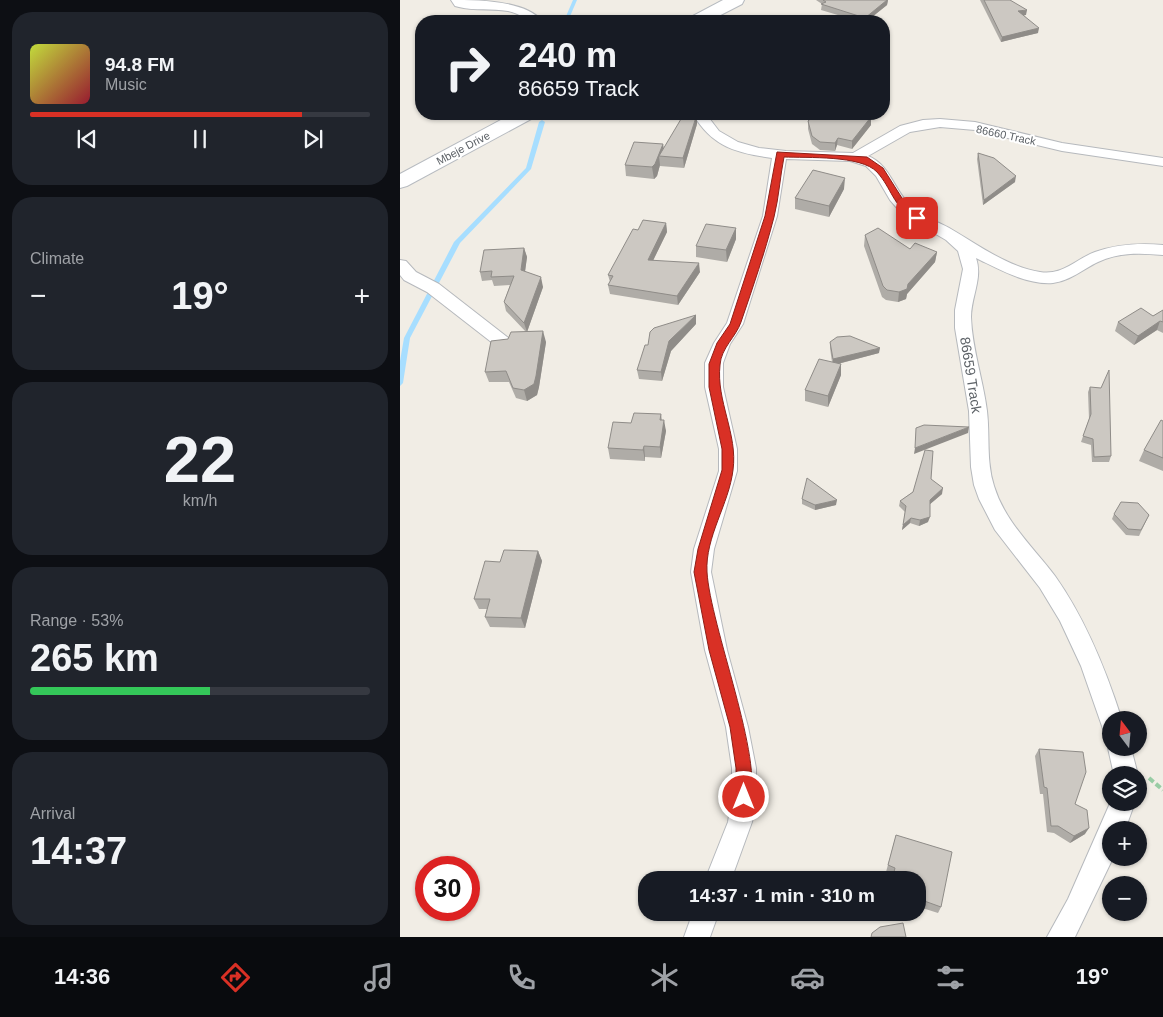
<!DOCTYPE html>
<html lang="en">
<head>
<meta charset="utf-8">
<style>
	body { margin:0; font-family:Helvetica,sans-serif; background:#20242c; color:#f1f3f6; height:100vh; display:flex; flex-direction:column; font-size:19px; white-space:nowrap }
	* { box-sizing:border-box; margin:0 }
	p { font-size:16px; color:#9ea1a6 }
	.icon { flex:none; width:28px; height:28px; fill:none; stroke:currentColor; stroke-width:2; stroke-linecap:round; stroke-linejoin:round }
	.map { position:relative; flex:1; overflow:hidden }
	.side { display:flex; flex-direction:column; gap:12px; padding:12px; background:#0d0f14; width:400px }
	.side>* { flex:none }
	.guide { position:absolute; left:15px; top:15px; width:475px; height:105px; border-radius:20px; box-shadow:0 1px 4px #0004; background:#171b24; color:#f1f3f6; overflow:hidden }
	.needle { width:32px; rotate:344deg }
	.buttons { position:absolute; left:702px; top:711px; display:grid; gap:10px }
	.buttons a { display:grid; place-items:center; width:45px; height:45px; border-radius:50%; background:#171b24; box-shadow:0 1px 4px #0004; font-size:25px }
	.speed { position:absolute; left:15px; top:856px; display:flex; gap:10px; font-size:25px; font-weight:700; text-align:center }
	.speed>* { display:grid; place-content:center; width:65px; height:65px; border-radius:50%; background:#171b24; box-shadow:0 1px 4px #0004; line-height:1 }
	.speed .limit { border:8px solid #d22; background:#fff; color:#111 }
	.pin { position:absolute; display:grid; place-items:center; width:42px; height:42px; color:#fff; margin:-21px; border-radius:10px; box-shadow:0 2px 8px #0006 }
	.me { position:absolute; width:55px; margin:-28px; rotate:0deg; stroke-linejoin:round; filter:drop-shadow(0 0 4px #0008) }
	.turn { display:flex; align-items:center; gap:18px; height:105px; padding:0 20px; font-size:22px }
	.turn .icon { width:65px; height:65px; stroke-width:2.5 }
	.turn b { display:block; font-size:35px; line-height:42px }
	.big { font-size:38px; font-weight:700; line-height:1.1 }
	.side .card { flex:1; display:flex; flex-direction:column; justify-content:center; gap:8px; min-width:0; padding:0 18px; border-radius:20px; background:#20242c }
	.side .dial { align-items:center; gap:0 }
	.dial b { font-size:65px; line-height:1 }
	.song { display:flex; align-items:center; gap:15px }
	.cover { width:60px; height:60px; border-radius:8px; background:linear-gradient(135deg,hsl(70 70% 55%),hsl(350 70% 35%)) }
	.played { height:5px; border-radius:2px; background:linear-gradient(90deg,#d93025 80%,#363941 80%) }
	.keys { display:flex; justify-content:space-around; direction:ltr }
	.heat { display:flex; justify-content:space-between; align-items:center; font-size:28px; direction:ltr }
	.charge { height:8px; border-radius:4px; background:linear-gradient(90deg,#34c759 53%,#363941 0) }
	.trip { position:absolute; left:238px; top:871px; width:288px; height:50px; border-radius:20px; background:#171b24; box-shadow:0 1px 4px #0004; font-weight:700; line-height:50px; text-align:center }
	.tabs { display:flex; height:80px; justify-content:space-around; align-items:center; background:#090b0e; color:#9ea1a6 }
	.tabs .icon { width:35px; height:35px }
	.tabs .active { color:#d93025 }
	.tabs b { font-size:22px; color:#f1f3f6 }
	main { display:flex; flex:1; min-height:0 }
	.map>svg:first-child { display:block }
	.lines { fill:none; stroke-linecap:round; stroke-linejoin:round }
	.stream { fill:#a7deff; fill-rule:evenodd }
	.street-casing { stroke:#b6b9bd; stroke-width:2 }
	.secondary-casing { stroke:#b7bbc0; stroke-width:2 }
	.path { stroke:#98cca4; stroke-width:4; stroke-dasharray:6 3; stroke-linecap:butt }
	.street { fill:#fff; fill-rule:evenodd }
	.secondary { fill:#fff; fill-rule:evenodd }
	.wall { fill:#afaca7 }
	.shaded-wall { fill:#8f8c88 }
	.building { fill:#ccc8c2; stroke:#8f8c88 }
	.route { fill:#d93025; stroke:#8d1f18 }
	.labels { text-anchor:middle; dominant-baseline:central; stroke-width:4; stroke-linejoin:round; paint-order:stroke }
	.far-street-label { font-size:11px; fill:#5d6267; stroke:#fff }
	.street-label { font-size:14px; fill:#5d6267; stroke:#fff }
</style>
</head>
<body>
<main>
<section class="side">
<div class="card">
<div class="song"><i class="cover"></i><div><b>94.8 FM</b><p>Music</p></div></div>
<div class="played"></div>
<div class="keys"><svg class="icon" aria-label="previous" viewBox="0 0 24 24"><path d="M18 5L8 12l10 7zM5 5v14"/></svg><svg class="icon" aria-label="pause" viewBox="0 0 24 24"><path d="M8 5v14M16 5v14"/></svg><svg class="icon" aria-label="next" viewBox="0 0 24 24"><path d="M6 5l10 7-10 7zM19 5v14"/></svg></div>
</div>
<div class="card"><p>Climate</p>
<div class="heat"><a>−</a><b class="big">19°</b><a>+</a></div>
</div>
<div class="card dial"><b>22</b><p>km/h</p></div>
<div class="card"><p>Range · 53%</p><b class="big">265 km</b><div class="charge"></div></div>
<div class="card"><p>Arrival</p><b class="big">14:37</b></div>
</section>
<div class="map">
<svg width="763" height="937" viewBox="0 0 763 937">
	<rect width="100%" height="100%" fill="#f1ede5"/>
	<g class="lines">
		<g class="stream">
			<path d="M173,0H177L168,21H164Z"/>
			<path d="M142,120L145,122L131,169L60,243L10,338L3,383L0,386V361L4,338L54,242L126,168L139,122Z"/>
		</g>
		<defs>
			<g id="street">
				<path d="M51,0C76,0 125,0 142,21C127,22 122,14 108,11C92,8 75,11 59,7L55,6Z"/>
				<path d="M293,114H306L319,131L338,142L359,148L386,151L453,153L500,126L523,120L540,119L575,122L662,143L763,158V166L662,151L575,130L540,127L510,132L468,156C490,165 493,188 509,204C520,216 537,221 551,229C578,245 608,267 640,272C662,276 676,259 695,252C718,244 740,243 763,245V255C741,253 719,252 698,262C683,269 670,281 653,283C626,285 599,269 576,258C583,278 571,297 571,317C572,349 583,379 587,411C590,436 586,461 594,486C605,522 633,547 655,576C686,620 706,670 722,720H711V732L703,729L681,666L660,621L640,588L595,530L579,499L574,485L571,467L569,411L555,328V310L563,269L558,251L546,240L503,215L490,200L476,176L466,166L450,161L386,159L377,216L343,324L330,344L323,363V387L337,449V471L314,549L311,572L327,650L348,727L356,768V797L352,822L331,880H305L328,822L332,797V768L326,727L305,650L291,572L294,549L319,471V449L305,387V363L314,343L327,323L363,216L372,158C337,153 312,147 293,114Z"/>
				<path d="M0,260L6,261L16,272L39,284L111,340L113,344L111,348H99L27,292L4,280L0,275Z"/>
				<path d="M711,742V748H731L738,775H714L708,748Z"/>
				<path d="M711,801L735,802L725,830H711L713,858L675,937H647L668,899Z"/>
				<path d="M293,912H319L310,937H284Z"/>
			</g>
			<g id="secondary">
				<path d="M323,0H344L342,4L309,21H288L291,17Z"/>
				<path d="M112,114H136L133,118L7,186L0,188V174Z"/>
			</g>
		</defs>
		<use href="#street" class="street-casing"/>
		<use href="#secondary" class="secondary-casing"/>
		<path class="path" d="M749,778L763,790"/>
		<use href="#street" class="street"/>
		<use href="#secondary" class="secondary"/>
	</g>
	<g class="wall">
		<path d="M416,0H488L487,5L467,21H458L421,10L422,4Z"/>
		<path d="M580,0H610L626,15H624L638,33L601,42Z"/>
		<path d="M458,115L471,117V125L452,149L437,145L435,151L420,150L412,144L408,129V121Z"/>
		<path d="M297,124L284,168L260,166V165L257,176L254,179L226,176L225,165L263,144L264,149Z"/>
		<path d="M578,153L615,182L583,205L577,159Z"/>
		<path d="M444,189L429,217L395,209V198Z"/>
		<path d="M266,223L267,232L253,260L300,272L278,305L210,294L208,285L210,282L208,275L238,230Z"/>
		<path d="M336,228V239L327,262L296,257V246Z"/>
		<path d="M465,235L510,249L537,252L535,262L507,294L506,299L498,302L486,300L482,297L464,246Z"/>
		<path d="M124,248L127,257L125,271L143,287L127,332L146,342L139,387L137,395L127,401L116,398L109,382H89L85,372L108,339L126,332L106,311L104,302L110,285L94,286L92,280L82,281L80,272Z"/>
		<path d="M763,310V333L757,330L734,345L715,331L718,322L753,316Z"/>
		<path d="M296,324L271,351L262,381L239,379L237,370L248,345Z"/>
		<path d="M430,342L479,353L438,364H441V375L428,407L405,401V390L432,362L430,348Z"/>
		<path d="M690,387L711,456L709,462H692L691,445L681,442L689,419L688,392Z"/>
		<path d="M261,414L262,420L266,431L261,458L245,457V461L210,459L208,448L231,423Z"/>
		<path d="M763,421V471L739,461L744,450Z"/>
		<path d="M531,479L542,494L530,504L528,522L519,526L510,523L502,530L505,512L499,506L500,501Z"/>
		<path d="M402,499L436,505L415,510L402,504Z"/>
		<path d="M714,514L749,515L739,536L726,535L712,519Z"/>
		<path d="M138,551L142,561L125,628L90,627L85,617L87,609H79L74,599Z"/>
		<path d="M639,749L675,804L685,834L670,843L654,833L647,832L643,794H640L635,756Z"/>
		<path d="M496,835L541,907L538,913L516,906V880L493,875L486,872Z"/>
	</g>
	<g class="shaded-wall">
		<path d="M487,0H488L487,5L467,21H465V18Z"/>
		<path d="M627,10L626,15L617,16L618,11Z"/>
		<path d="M639,28L638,33L601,42L602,37Z"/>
		<path d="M297,114V124L284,168L283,158Z"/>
		<path d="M471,117V125L452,149V141Z"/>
		<path d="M438,138L437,145L435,151V143Z"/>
		<path d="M263,144L264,155L259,156L260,165L257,176L254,179L252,167Z"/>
		<path d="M616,176L615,182L583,205L584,200Z"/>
		<path d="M445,178L444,189L429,217V206Z"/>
		<path d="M266,223L267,232L249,269L248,260Z"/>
		<path d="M336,228V239L327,262L326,250Z"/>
		<path d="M124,248L127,257L124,279L121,270Z"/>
		<path d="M537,252L535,262L507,294L506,299L498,302L499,292L508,284Z"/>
		<path d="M299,263L300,272L278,305L277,296Z"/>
		<path d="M141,277L143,287L127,332L124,323Z"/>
		<path d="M296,315V324L271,351L262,381L261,372L269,341Z"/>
		<path d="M760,321L757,330L734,345L738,336Z"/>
		<path d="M143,331L146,342L139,387L137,395L127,401L124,390Z"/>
		<path d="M480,348L479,353L433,365V359Z"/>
		<path d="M441,364V375L428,407V396Z"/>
		<path d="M264,420L266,431L261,458L260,447Z"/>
		<path d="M569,427L568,433L514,454L515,448Z"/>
		<path d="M244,446L245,457V461L243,450Z"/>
		<path d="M543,488L542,494L529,505L530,500Z"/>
		<path d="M437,500L436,505L415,510V505Z"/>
		<path d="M530,517L528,522L519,526L520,520Z"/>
		<path d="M511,518L510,523L502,530L503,525Z"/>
		<path d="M138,551L142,561L125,628L121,618Z"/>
		<path d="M689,828L685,834L670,843L674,836Z"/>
	</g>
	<g class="building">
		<path d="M423,0H487L465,18L421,4L426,2Z"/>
		<path d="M584,0H610L627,10L618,11L639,28L602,37Z"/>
		<path d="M284,114H297L283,158L259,156Z"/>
		<path d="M416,114H452L471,117L452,141L438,138L435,143L420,142L412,136L408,121Z"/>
		<path d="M234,142L263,144L255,164L252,167L225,165Z"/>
		<path d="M578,153L594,158L616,176L584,200Z"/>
		<path d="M413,170L445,178L429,206L395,198Z"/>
		<path d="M243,220L266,223L248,260L299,263L277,296L208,285L213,276L208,275L233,229L238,230Z"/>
		<path d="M306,224L336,228L326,250L296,246Z"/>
		<path d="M478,228L510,249L515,243L537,252L508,284L507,289L499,292L487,290L483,286L465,235Z"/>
		<path d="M124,248L121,270L141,277L124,323L104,302L114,276L91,277L92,271L80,272L84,250Z"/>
		<path d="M741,308L753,316L763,310V322L760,321L738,336L718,322Z"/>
		<path d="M296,315L269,341L261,372L237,370L245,345H248L250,332L254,328Z"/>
		<path d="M143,331L136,376L134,384L124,390L113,388L106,371L85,372L91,341L108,339L111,332Z"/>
		<path d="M450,336L480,348L433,359L430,342L437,337Z"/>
		<path d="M419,359L441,364L428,396L405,390Z"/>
		<path d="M709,370L711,456L694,457L693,439L683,436L691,414L690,387L701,388Z"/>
		<path d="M234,413L261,414L260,420H264L260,447L244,446L243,450L208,448L213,422L231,423Z"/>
		<path d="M761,420L763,421V458L744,450Z"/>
		<path d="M524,425L569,427L515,448L516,428Z"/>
		<path d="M525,450L533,451L531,479L543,488L530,500V517L520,520L511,518L503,525L506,506L500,501L513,492Z"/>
		<path d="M407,478L437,500L415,505L402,499Z"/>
		<path d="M721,502L738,503L749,515L741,530L728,529L714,514Z"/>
		<path d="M104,550L138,551L121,618L85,617L90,599H74L85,561L100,562Z"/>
		<path d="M639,749L683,752L686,772L675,804L687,810L689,828L674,836L658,826H651L647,788L644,787Z"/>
		<path d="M496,835L552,852L541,907L516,898V880H492L495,868L488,865Z"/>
		<path d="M503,923L506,937H471L472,933L480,927Z"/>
	</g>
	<path class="route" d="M377,152L467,157L483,168L507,206L522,218L514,220C492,204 492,189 477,172C461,155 407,158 384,157C380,177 379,197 374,217C365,252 353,287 341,322C336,337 321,348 320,365C316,401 338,434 333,470C329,504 305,537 307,572C310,625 365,762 349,802L344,804L339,802L336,797V768L330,727L309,650L294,572L298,549L322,470V449L309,387V364L317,343L330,324L365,216Z"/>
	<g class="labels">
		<g class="far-street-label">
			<text transform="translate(606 135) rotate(12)">86660 Track</text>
			<text transform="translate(63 148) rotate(-28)">Mbeje Drive</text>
		</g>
		<g class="street-label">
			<text transform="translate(571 375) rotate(81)">86659 Track</text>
		</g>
	</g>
</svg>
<div class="buttons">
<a><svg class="needle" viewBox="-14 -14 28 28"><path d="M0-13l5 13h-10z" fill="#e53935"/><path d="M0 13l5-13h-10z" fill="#9ea1a6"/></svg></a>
<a><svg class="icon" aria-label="layers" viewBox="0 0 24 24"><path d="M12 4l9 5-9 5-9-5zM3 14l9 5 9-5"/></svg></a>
<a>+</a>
<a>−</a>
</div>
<div class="speed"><div class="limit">30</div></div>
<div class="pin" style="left:517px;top:218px;background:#d93025"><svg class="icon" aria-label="arrive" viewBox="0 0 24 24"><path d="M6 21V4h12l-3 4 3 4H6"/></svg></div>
<svg class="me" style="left:344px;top:797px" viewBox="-20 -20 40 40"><circle r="17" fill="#d93025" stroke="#fff" stroke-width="3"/><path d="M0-11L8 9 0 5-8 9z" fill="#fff"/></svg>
<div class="trip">14:37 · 1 min · 310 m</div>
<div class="guide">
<div class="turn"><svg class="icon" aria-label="right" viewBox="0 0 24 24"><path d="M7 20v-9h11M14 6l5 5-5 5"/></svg><div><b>240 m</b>86659 Track</div></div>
</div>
</div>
</main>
<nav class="tabs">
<b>14:36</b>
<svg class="icon active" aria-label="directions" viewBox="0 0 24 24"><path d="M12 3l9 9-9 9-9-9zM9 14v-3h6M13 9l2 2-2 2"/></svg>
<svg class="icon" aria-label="music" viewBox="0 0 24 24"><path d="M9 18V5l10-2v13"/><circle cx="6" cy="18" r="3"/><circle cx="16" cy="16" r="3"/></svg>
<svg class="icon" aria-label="phone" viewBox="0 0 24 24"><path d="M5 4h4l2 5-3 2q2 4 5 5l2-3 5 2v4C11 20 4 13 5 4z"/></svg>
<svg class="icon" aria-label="climate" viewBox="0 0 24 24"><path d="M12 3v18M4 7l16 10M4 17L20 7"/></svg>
<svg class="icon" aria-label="car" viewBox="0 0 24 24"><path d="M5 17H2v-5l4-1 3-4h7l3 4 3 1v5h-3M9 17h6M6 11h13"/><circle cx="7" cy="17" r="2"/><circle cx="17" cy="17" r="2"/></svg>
<svg class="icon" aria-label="filters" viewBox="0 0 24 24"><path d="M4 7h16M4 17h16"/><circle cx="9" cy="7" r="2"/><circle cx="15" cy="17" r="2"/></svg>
<b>19°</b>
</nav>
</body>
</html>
